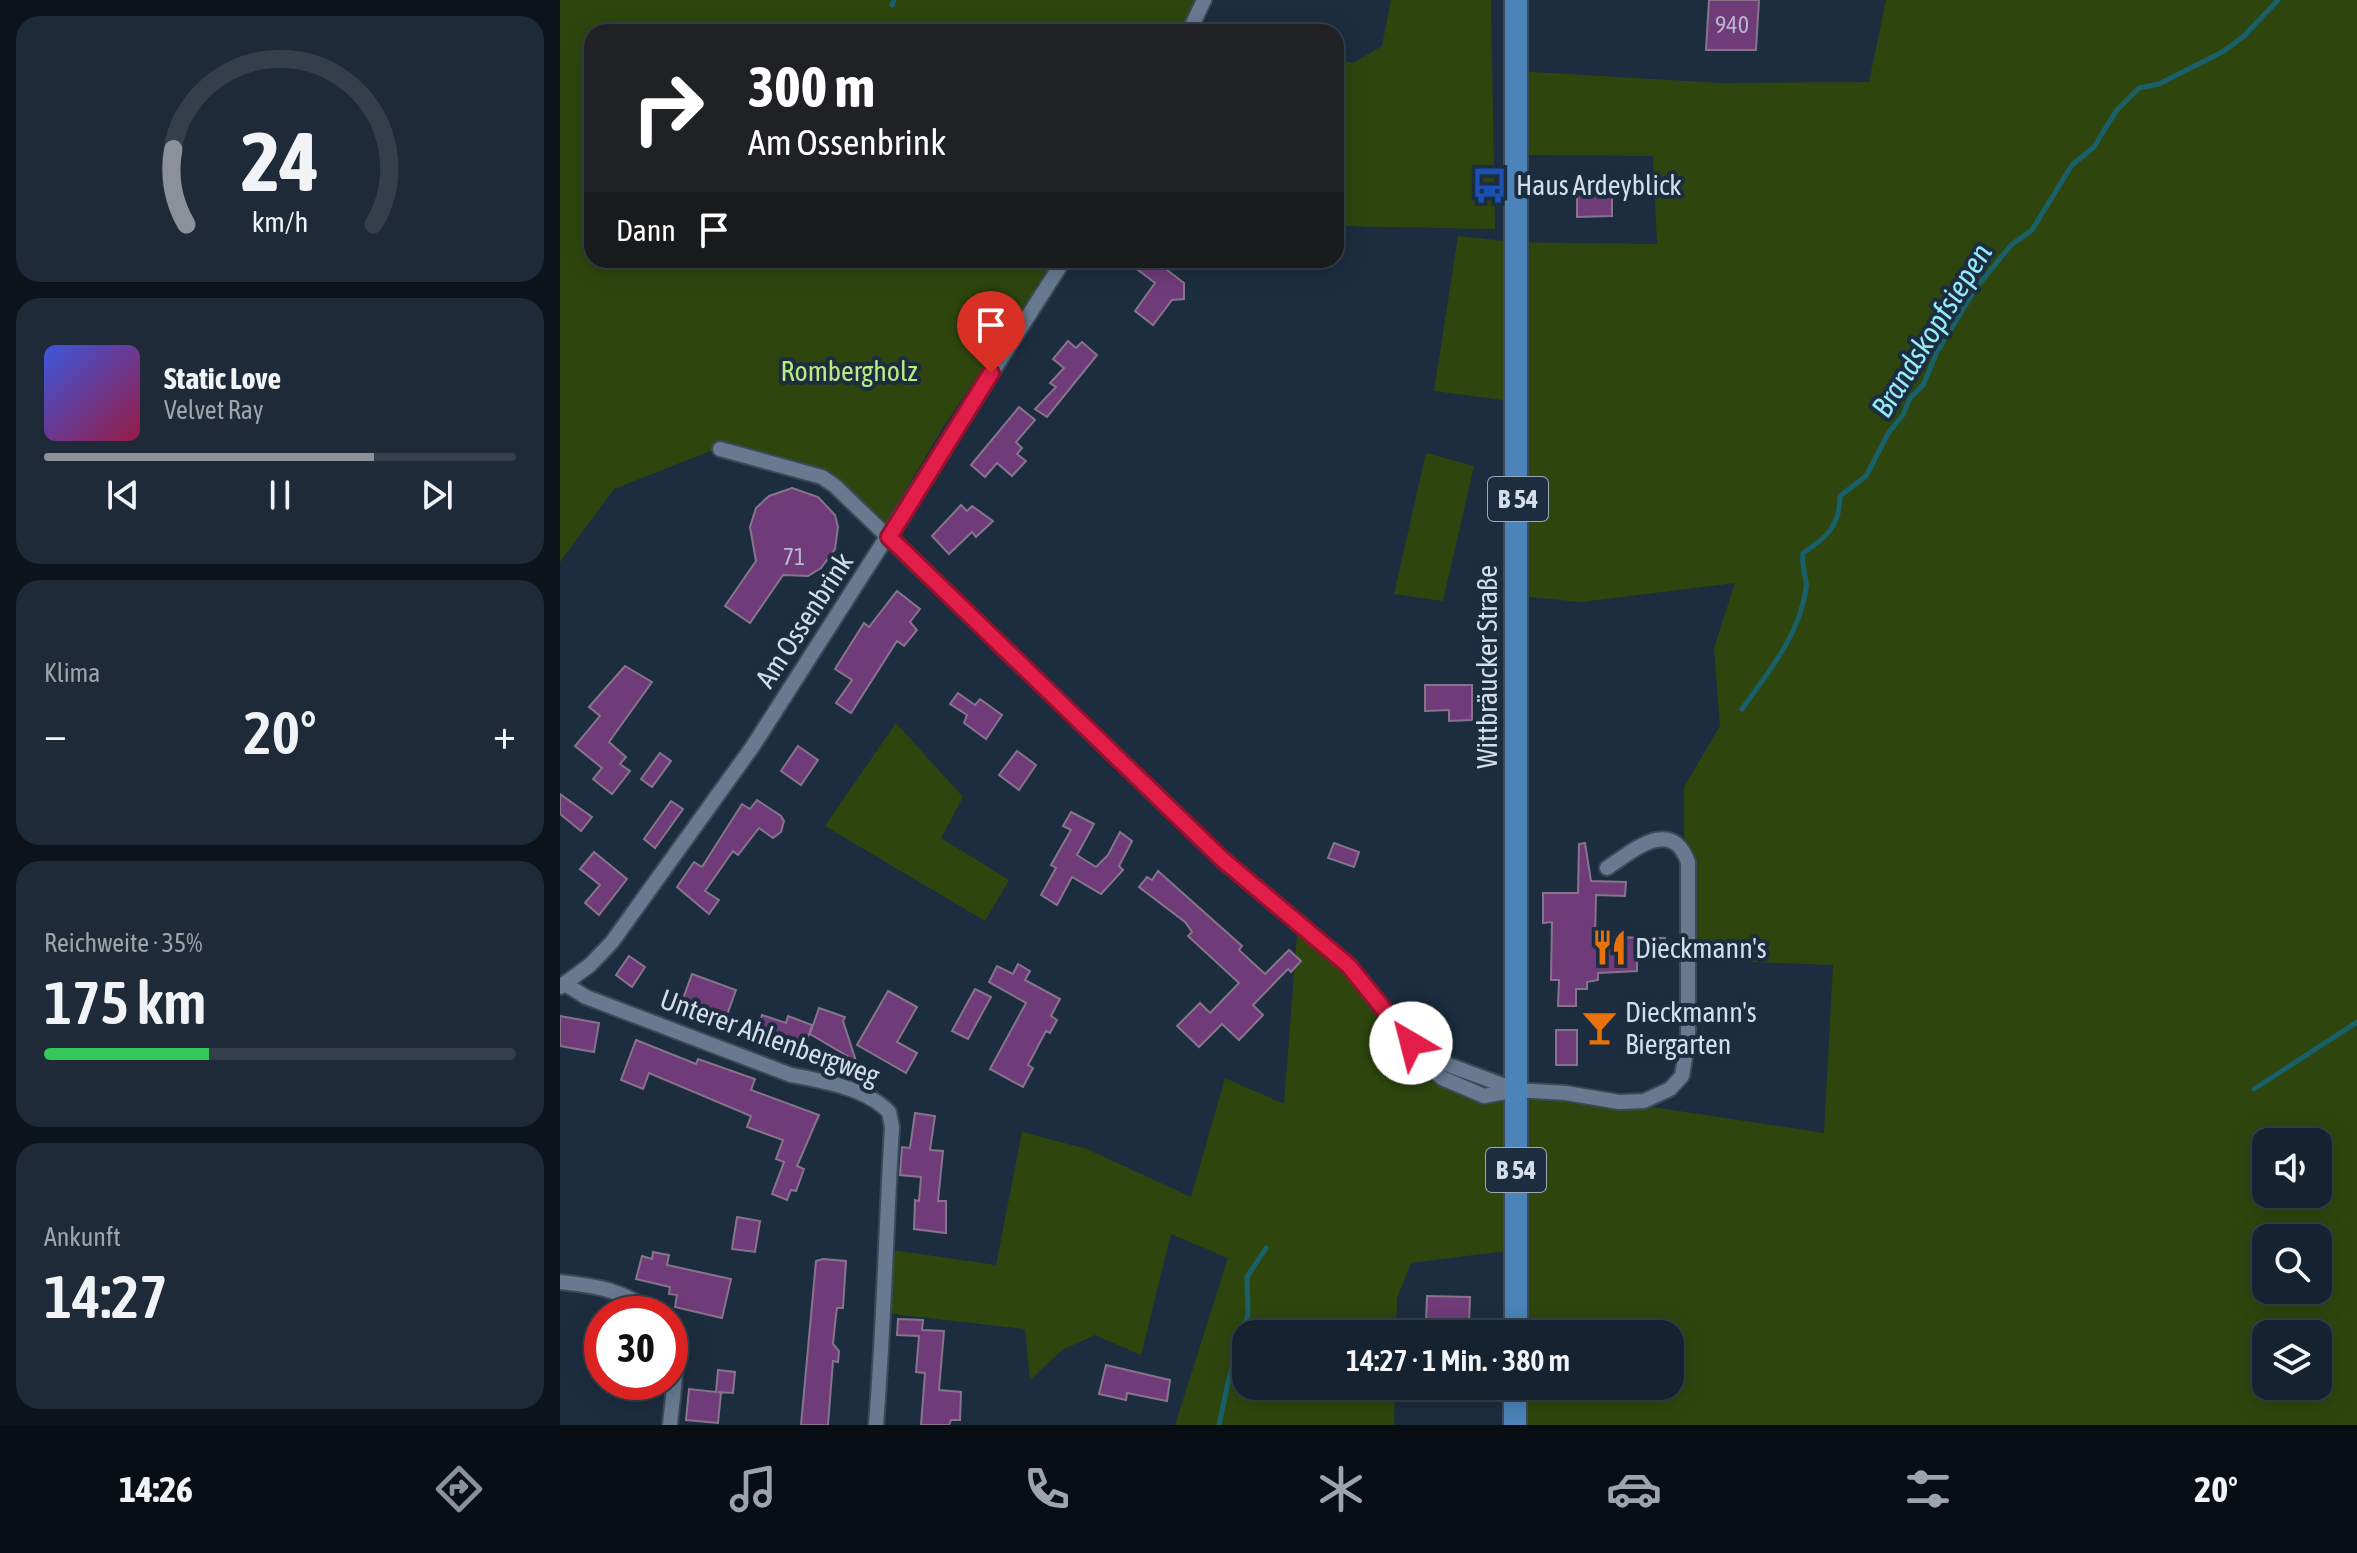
<!DOCTYPE html>
<html lang="de">
<head>
<meta charset="utf-8">
<style>
	body { margin:0; font-family:"Asap Condensed",sans-serif; background:#1e2a37; color:#f1f3f6; height:100vh; display:flex; flex-direction:column; font-size:30px; white-space:nowrap }
	* { box-sizing:border-box; margin:0 }
	p { font-size:26px; color:#9da4aa }
	.icon { flex:none; width:44px; height:44px; fill:none; stroke:currentColor; stroke-width:2; stroke-linecap:round; stroke-linejoin:round }
	.map { position:relative; flex:1; overflow:hidden }
	.sheet { display:flex; flex-direction:column; gap:16px; padding:16px; background:#0c131a; width:560px }
	.sheet>* { flex:none }
	.top-card { position:absolute; left:24px; top:24px; width:760px; height:244px; border-radius:24px; box-shadow:0 4px 20px #0003,0 0 0 2px #343f4b; background:#202124; color:#fff; overflow:hidden }
	.controls { position:absolute; left:1692px; top:1128px; display:grid; gap:16px }
	.controls a { display:grid; place-items:center; width:80px; height:80px; border-radius:16px; background:#15222f; box-shadow:0 4px 20px #0003,0 0 0 2px #343f4b; font-size:40px }
	.speed { position:absolute; left:24px; top:1296px; display:flex; gap:16px; font-size:40px; font-weight:700; text-align:center }
	.speed>* { display:grid; place-content:center; width:104px; height:104px; border-radius:50%; background:#15222f; box-shadow:0 4px 20px #0003,0 0 0 2px #343f4b; line-height:1 }
	.speed .limit { border:12px solid #d22; background:#fff; color:#111 }
	.pin { position:absolute; display:grid; place-items:center; width:68px; height:68px; color:#fff; margin:-82px -34px; border-radius:50% 50% 50% 0; rotate:-45deg; box-shadow:0 0 8px #0007 }
	.pin .icon { rotate:45deg }
	.me { position:absolute; width:88px; margin:-44px; rotate:323deg; stroke-linejoin:round; filter:drop-shadow(0 0 6px #0008) }
	.turn { display:flex; align-items:center; gap:28px; height:168px; padding:0 32px; font-size:36px }
	.turn .icon { width:104px; height:104px; stroke-width:2.5 }
	.turn b { display:block; font-size:56px; line-height:68px }
	.then { display:flex; align-items:center; height:76px; padding:0 32px; background:#0003; gap:16px; font-size:30px }
	.big { font-size:60px; font-weight:600; line-height:1.1 }
	.sheet .tile { flex:1; display:flex; flex-direction:column; justify-content:center; gap:12px; min-width:0; padding:0 28px; border-radius:24px; background:#1e2a37 }
	.sheet .dial { align-items:center; gap:0 }
	.dial svg { height:208px; overflow:visible; fill:none; stroke:#343f4b; stroke-width:7; stroke-linecap:round; text-anchor:middle }
	.dial text { fill:#f1f3f6; stroke:none }
	.song { display:flex; align-items:center; gap:24px }
	.cover { width:96px; height:96px; border-radius:12px; background:linear-gradient(135deg,hsl(230 70% 55%),hsl(340 70% 35%)) }
	.played { height:8px; border-radius:4px; background:linear-gradient(90deg,#8c9099 70%,#343f4b 70%) }
	.keys { display:flex; justify-content:space-around; direction:ltr }
	.heat { display:flex; justify-content:space-between; align-items:center; font-size:44px; direction:ltr }
	.charge { height:12px; border-radius:6px; background:linear-gradient(90deg,#34c759 35%,#343f4b 0) }
	.trip { position:absolute; left:672px; top:1320px; width:452px; height:80px; border-radius:24px; background:#15222f; box-shadow:0 4px 20px #0003,0 0 0 2px #343f4b; font-weight:600; line-height:80px; text-align:center }
	.tabs { display:flex; height:128px; justify-content:space-around; align-items:center; background:#080e13; color:#9da4aa }
	.tabs .icon { width:56px; height:56px }
	.tabs .selected { color:#8c9099 }
	.tabs b { font-size:36px; color:#f1f3f6 }
	main { display:flex; flex:1; min-height:0 }
	.map>svg:first-child { display:block }
	.green { fill:#2e460e; fill-rule:evenodd }
	.lines { fill:none; stroke-linecap:round; stroke-linejoin:round }
	.stream { stroke:#19606a; stroke-width:5 }
	.building { fill:#6f3b79; stroke:#87748b; stroke-width:2 }
	.street-casing { stroke:#3b4959; stroke-width:18 }
	.primary-casing { stroke:#3b4959; stroke-width:26 }
	.street { stroke:#677a90; stroke-width:14 }
	.primary { stroke:#4c83b9; stroke-width:22 }
	.route-casing { stroke:#92132f; stroke-width:20 }
	.route { stroke:#e11d48; stroke-width:14 }
	.labels { text-anchor:middle; dominant-baseline:central; stroke-width:8; stroke-linejoin:round; paint-order:stroke }
	.number-label { font-size:24px; fill:#bab5ce }
	.shield { fill:#1c2d3f; stroke:#9ca9b7; stroke-width:2 }
	.shield-label { font-size:26px; font-weight:bold; fill:#d3deea }
	.poi-label { font-size:28px; fill:#d3deea; stroke:#1c2d3f; text-anchor:start }
	.park-label { font-size:28px; fill:#b8eb82; stroke:#1c2d3f }
	.street-label { font-size:28px; fill:#d3deea; stroke:#1c2d3f }
	.water-label { font-size:30px; font-style:italic; fill:#93ebfa; stroke:#1c2d3f }
</style>
</head>
<body>
<main>
<section class="sheet">
<div class="tile dial"><svg viewBox="0 0 100 80">
<path d="M14 69A42 42 0 1 1 86 69"/>
<path d="M14 69A42 42 0 0 1 9 40" stroke="#8c9099"/>
<text x="50" y="56" font-size="32" font-weight="700">24</text>
<text x="50" y="72" font-size="11">km/h</text>
</svg></div>
<div class="tile">
<div class="song"><i class="cover"></i><div><b>Static Love</b><p>Velvet Ray</p></div></div>
<div class="played"></div>
<div class="keys"><svg class="icon" aria-label="previous" viewBox="0 0 24 24"><path d="M18 5L8 12l10 7zM5 5v14"/></svg><svg class="icon" aria-label="pause" viewBox="0 0 24 24"><path d="M8 5v14M16 5v14"/></svg><svg class="icon" aria-label="next" viewBox="0 0 24 24"><path d="M6 5l10 7-10 7zM19 5v14"/></svg></div>
</div>
<div class="tile"><p>Klima</p>
<div class="heat"><a>−</a><b class="big">20°</b><a>+</a></div>
</div>
<div class="tile"><p>Reichweite · 35%</p><b class="big">175 km</b><div class="charge"></div></div>
<div class="tile"><p>Ankunft</p><b class="big">14:27</b></div>
</section>
<div class="map">
<svg width="1797" height="1425" viewBox="0 0 1797 1425">
	<rect width="100%" height="100%" fill="#1c2d3f"/>
	<g class="green">
		<path d="M0,0H637L621,32H32V260H495L384,426L325,524L259,478L168,444L54,489L0,562Z"/>
		<path d="M831,0H931L935,229L779,226L776,223V58L793,63L822,46Z"/>
		<path d="M1326,0H1797V1425H955V1386H1110V1334H956L955,1250L851,1263L837,1298L836,1334H686V1386H835L834,1425H615L668,1258L611,1234L581,1355L535,1335L502,1350L470,1380L465,1329L325,1313V1249L436,1265L462,1132L527,1149L631,1197L665,1078L724,1104L738,923L789,966L851,1043L908,1092L1059,1102L1264,1133L1273,965L1137,960L1124,833V787L1160,726L1154,648L1175,583L1021,602L958,596V402L874,391L898,236L954,242L1097,244L1093,156L954,155L957,71L1161,83L1309,82ZM1706,1142H1758V1194H1706ZM1706,1238H1758V1290H1706ZM1706,1334H1758V1386H1706Z"/>
		<path d="M866,453L914,466L883,601L834,594Z"/>
		<path d="M336,723L403,797L381,838L449,880L425,921L265,826Z"/>
	</g>
	<g class="lines">
		<g class="stream">
			<path d="M332,5L334,0"/>
			<path d="M1182,709C1209,671 1239,636 1246,589C1248,580 1241,568 1243,553C1266,538 1280,526 1280,496L1306,476L1329,432L1343,415L1350,398L1363,385L1377,352L1416,288L1451,245L1472,230L1512,165L1534,147L1556,111L1579,88L1599,84L1664,51L1684,36L1718,0"/>
			<path d="M1694,1089L1797,1022"/>
			<path d="M659,1425L668,1382L688,1314L687,1277L706,1248"/>
		</g>
	</g>
	<g class="building">
		<path d="M1149,0H1199L1196,50H1146Z"/>
		<path d="M1017,187H1052V216L1017,217Z"/>
		<path d="M565,260H594L624,283V299L612,300L593,325L575,311L595,283Z"/>
		<path d="M508,341L516,348L522,342L537,355L487,417L475,409L496,387L490,383L504,368L493,359Z"/>
		<path d="M459,407L475,420L456,442L462,448L457,454L466,461L452,476L437,463L425,477L411,465Z"/>
		<path d="M232,488L258,497L275,515L278,527L275,549L261,568L248,576L223,575L190,623L165,606L196,561L190,527L196,508L209,496Z"/>
		<path d="M401,505L407,511L412,506L433,521L416,537L412,532L389,554L372,536Z"/>
		<path d="M337,591L360,609L350,622L357,630L344,646L337,641L291,713L276,703L292,680L275,669L304,623L309,627Z"/>
		<path d="M65,666L92,682L49,742L66,757L60,764L70,771L52,794L33,779L42,768L15,746L40,716L29,707Z"/>
		<path d="M865,685H912V720L889,721V710L865,711Z"/>
		<path d="M398,693L415,705L420,699L442,715L426,739L404,723L407,715L390,704Z"/>
		<path d="M238,746L258,760L241,785L221,771Z"/>
		<path d="M457,751L476,765L459,790L439,775Z"/>
		<path d="M100,753L111,761L92,787L81,779Z"/>
		<path d="M0,794L32,817L21,831L0,814Z"/>
		<path d="M197,800L221,816L224,821L221,832L213,838L199,828L178,855L173,851L145,891L159,900L149,914L117,887L134,862L142,867L182,804L190,809Z"/>
		<path d="M111,801L123,809L95,848L84,839Z"/>
		<path d="M511,812L534,824L517,855L536,867L548,855L560,832L572,841L559,866L563,870L541,894L512,877L497,905L481,895L496,868L491,865L511,830L503,826Z"/>
		<path d="M774,843L799,852L794,867L768,858Z"/>
		<path d="M1025,843L1031,881L1066,882L1065,896L1036,895L1035,937L1105,938V959L1077,958V971L1038,973V980L1027,982V989H1016V1006H998L999,980H991L992,922L983,923V893H1018L1019,844Z"/>
		<path d="M34,852L67,879L39,915L25,903L40,885L20,869Z"/>
		<path d="M598,871L682,946L679,950L705,974L729,950L741,961L731,972L728,969L693,1005L703,1015L679,1040L662,1024L639,1047L617,1026L640,1003L650,1013L679,983L628,936L632,932L625,922L579,887L587,877L592,880Z"/>
		<path d="M69,956L85,967L72,987L56,975Z"/>
		<path d="M458,964L470,971L465,980L500,999L491,1016L497,1020L490,1033L486,1031L468,1065L473,1068L463,1087L430,1069L466,1003L429,982L437,966L453,974Z"/>
		<path d="M132,974L176,990L164,1023L120,1007Z"/>
		<path d="M415,989L431,997L408,1039L392,1031Z"/>
		<path d="M328,991L357,1007L337,1042L357,1053L346,1073L297,1045Z"/>
		<path d="M259,1008L285,1017L283,1021L296,1061L250,1034Z"/>
		<path d="M202,1015L226,1023L228,1016L252,1025L245,1047L197,1030Z"/>
		<path d="M0,1016L39,1023L34,1052L0,1046Z"/>
		<rect x="996" y="1030" width="21" height="35"/>
		<path d="M76,1040L136,1064L138,1059L195,1079L191,1090L259,1115L237,1166L244,1169L236,1191L231,1190L227,1200L212,1194L224,1162L216,1159L223,1140L187,1127L191,1116L89,1073L83,1089L61,1080Z"/>
		<path d="M355,1113L375,1116L370,1150L383,1151L378,1201H386V1233L354,1229L355,1200L359,1201L361,1177L340,1175L342,1147L350,1148Z"/>
		<path d="M177,1217L200,1221L195,1252L172,1249Z"/>
		<path d="M93,1252L109,1255L107,1265L171,1279L162,1318L115,1307L117,1295L109,1294L110,1287L76,1279L82,1256L92,1259Z"/>
		<path d="M263,1259L286,1261L283,1308H277L275,1324L273,1344L279,1351L278,1362L273,1361L268,1425H241L256,1261Z"/>
		<path d="M867,1296L910,1297L909,1324L866,1323Z"/>
		<path d="M338,1319L363,1320L362,1330L384,1331L379,1390L401,1392L400,1420H391L389,1425H361L365,1373L356,1372L359,1336L337,1335Z"/>
		<path d="M546,1365L610,1380L607,1401L567,1393L566,1400L539,1394Z"/>
		<path d="M158,1370L175,1372L173,1393L158,1392L161,1393L158,1423L126,1420L129,1389L156,1392Z"/>
	</g>
	<g class="lines">
		<defs>
			<g id="street">
				<path d="M629,32L644,0"/>
				<path d="M160,449L262,477L275,486L662,859L789,966L868,1066L882,1078L924,1096L956,1090L1006,1093L1059,1102L1084,1101L1110,1089L1122,1076L1128,1039V862C1111,816 1073,851 1047,868"/>
				<path d="M5,984L26,997L231,1075C263,1081 306,1088 329,1112L332,1127C326,1226 324,1325 316,1425"/>
				<path d="M0,987L30,965L52,942L193,746L504,260"/>
				<path d="M862,1055L956,1090"/>
				<path d="M0,1282C37,1286 64,1290 94,1314"/>
				<path d="M110,1425C112,1399 120,1363 110,1338"/>
			</g>
			<g id="primary">
				<path d="M956,1334V0"/>
				<path d="M955,1425V1386"/>
			</g>
		</defs>
		<use href="#street" class="street-casing"/>
		<use href="#primary" class="primary-casing"/>
		<use href="#street" class="street"/>
		<use href="#primary" class="primary"/>
	</g>
	<g class="lines">
		<defs>
			<path id="route" d="M431,373L329,537L662,859L789,966L851,1043"/>
		</defs>
		<use href="#route" class="route-casing"/>
		<use href="#route" class="route"/>
	</g>
	<defs>
		<symbol id="bus-bare" viewBox="-9 -9 18 18"><path d="M-5-6H5V4H4V6H2V4H-2V6H-4V4H-5ZM-3.5-4V0h7V-4ZM-3.5 1.2v1.5H-2V1.2ZM2 1.2v1.5H3.5V1.2Z" fill="#1a4fb4" stroke="#1c2d3f" stroke-width="2.5" paint-order="stroke"/></symbol>
		<symbol id="restaurant-bare" viewBox="-9 -9 18 18"><path d="M-5-6h1v4h1v-4h1v4h1v-4h1v5L-1.5 .5V6h-2V.5L-5-1ZM5-6V6H3V1.5H1.5Q1.5-4 5-6Z" fill="#e8710a" stroke="#1c2d3f" stroke-width="2.5" paint-order="stroke"/></symbol>
		<symbol id="bar-bare" viewBox="-9 -9 18 18"><path d="M-6-5H6L.8 .8V4.5H3.5V6h-7V4.5H-.8V.8Z" fill="#e8710a" stroke="#1c2d3f" stroke-width="2.5" paint-order="stroke"/></symbol>
	</defs>
	<g fill-rule="evenodd">
		<use href="#bus-bare" x="904" y="160" width="51" height="51"/>
		<use href="#restaurant-bare" x="1024" y="922" width="51" height="51"/>
		<use href="#bar-bare" x="1014" y="1002" width="51" height="51"/>
	</g>
	<g class="labels">
		<g class="number-label">
			<text x="1172" y="24">940</text>
			<text x="234" y="556">71</text>
		</g>
		<g class="shield">
			<rect x="928" y="477" width="60" height="44" rx="6"/>
			<rect x="926" y="1148" width="60" height="44" rx="6"/>
		</g>
		<g class="shield-label">
			<text x="958" y="499">B 54</text>
			<text x="956" y="1170">B 54</text>
		</g>
		<g class="poi-label">
			<text x="956" y="185">Haus Ardeyblick</text>
			<text x="1075" y="948">Dieckmann's</text>
			<text x="1065" y="1012">Dieckmann's<tspan x="1065" dy="32">Biergarten</tspan></text>
		</g>
		<g class="park-label">
			<text x="289" y="371">Rombergholz</text>
		</g>
		<g class="street-label">
			<text transform="translate(244 620) rotate(-57)">Am Ossenbrink</text>
			<text transform="translate(927 667) rotate(-90)">Wittbräucker Straße</text>
			<text transform="translate(210 1037) rotate(20)">Unterer Ahlenbergweg</text>
		</g>
		<g class="water-label">
			<text transform="translate(1371 330) rotate(-58)">Brandskopfsiepen</text>
		</g>
	</g>
</svg>
<div class="controls">
<a><svg class="icon" aria-label="sound" viewBox="0 0 24 24"><path d="M4 9h4l5-4v14l-5-4H4zM17 9q2 3 0 6"/></svg></a>
<a><svg class="icon" aria-label="search" viewBox="0 0 24 24"><circle cx="10" cy="10" r="6"/><path d="M15 15l6 6"/></svg></a>
<a><svg class="icon" aria-label="layers" viewBox="0 0 24 24"><path d="M12 4l9 5-9 5-9-5zM3 14l9 5 9-5"/></svg></a>
</div>
<div class="speed"><div class="limit">30</div></div>
<div class="pin" style="left:431px;top:373px;background:#d93025"><svg class="icon" aria-label="arrive" viewBox="0 0 24 24"><path d="M6 21V4h12l-3 4 3 4H6"/></svg></div>
<svg class="me" style="left:851px;top:1043px" viewBox="-20 -20 40 40"><circle r="19" fill="#fff"/><path d="M0-13L10 11 0 6-10 11z" fill="#e11d48"/></svg>
<div class="trip">14:27 · 1 Min. · 380 m</div>
<div class="top-card">
<div class="turn"><svg class="icon" aria-label="right" viewBox="0 0 24 24"><path d="M7 20v-9h11M14 6l5 5-5 5"/></svg><div><b>300 m</b>Am Ossenbrink</div></div>
<div class="then">Dann<svg class="icon" aria-label="arrive" viewBox="0 0 24 24"><path d="M6 21V4h12l-3 4 3 4H6"/></svg></div>
</div>
</div>
</main>
<nav class="tabs">
<b>14:26</b>
<svg class="icon selected" aria-label="directions" viewBox="0 0 24 24"><path d="M12 3l9 9-9 9-9-9zM9 14v-3h6M13 9l2 2-2 2"/></svg>
<svg class="icon" aria-label="music" viewBox="0 0 24 24"><path d="M9 18V5l10-2v13"/><circle cx="6" cy="18" r="3"/><circle cx="16" cy="16" r="3"/></svg>
<svg class="icon" aria-label="phone" viewBox="0 0 24 24"><path d="M5 4h4l2 5-3 2q2 4 5 5l2-3 5 2v4C11 20 4 13 5 4z"/></svg>
<svg class="icon" aria-label="climate" viewBox="0 0 24 24"><path d="M12 3v18M4 7l16 10M4 17L20 7"/></svg>
<svg class="icon" aria-label="car" viewBox="0 0 24 24"><path d="M5 17H2v-5l4-1 3-4h7l3 4 3 1v5h-3M9 17h6M6 11h13"/><circle cx="7" cy="17" r="2"/><circle cx="17" cy="17" r="2"/></svg>
<svg class="icon" aria-label="filters" viewBox="0 0 24 24"><path d="M4 7h16M4 17h16"/><circle cx="9" cy="7" r="2"/><circle cx="15" cy="17" r="2"/></svg>
<b>20°</b>
</nav>
</body>
</html>
